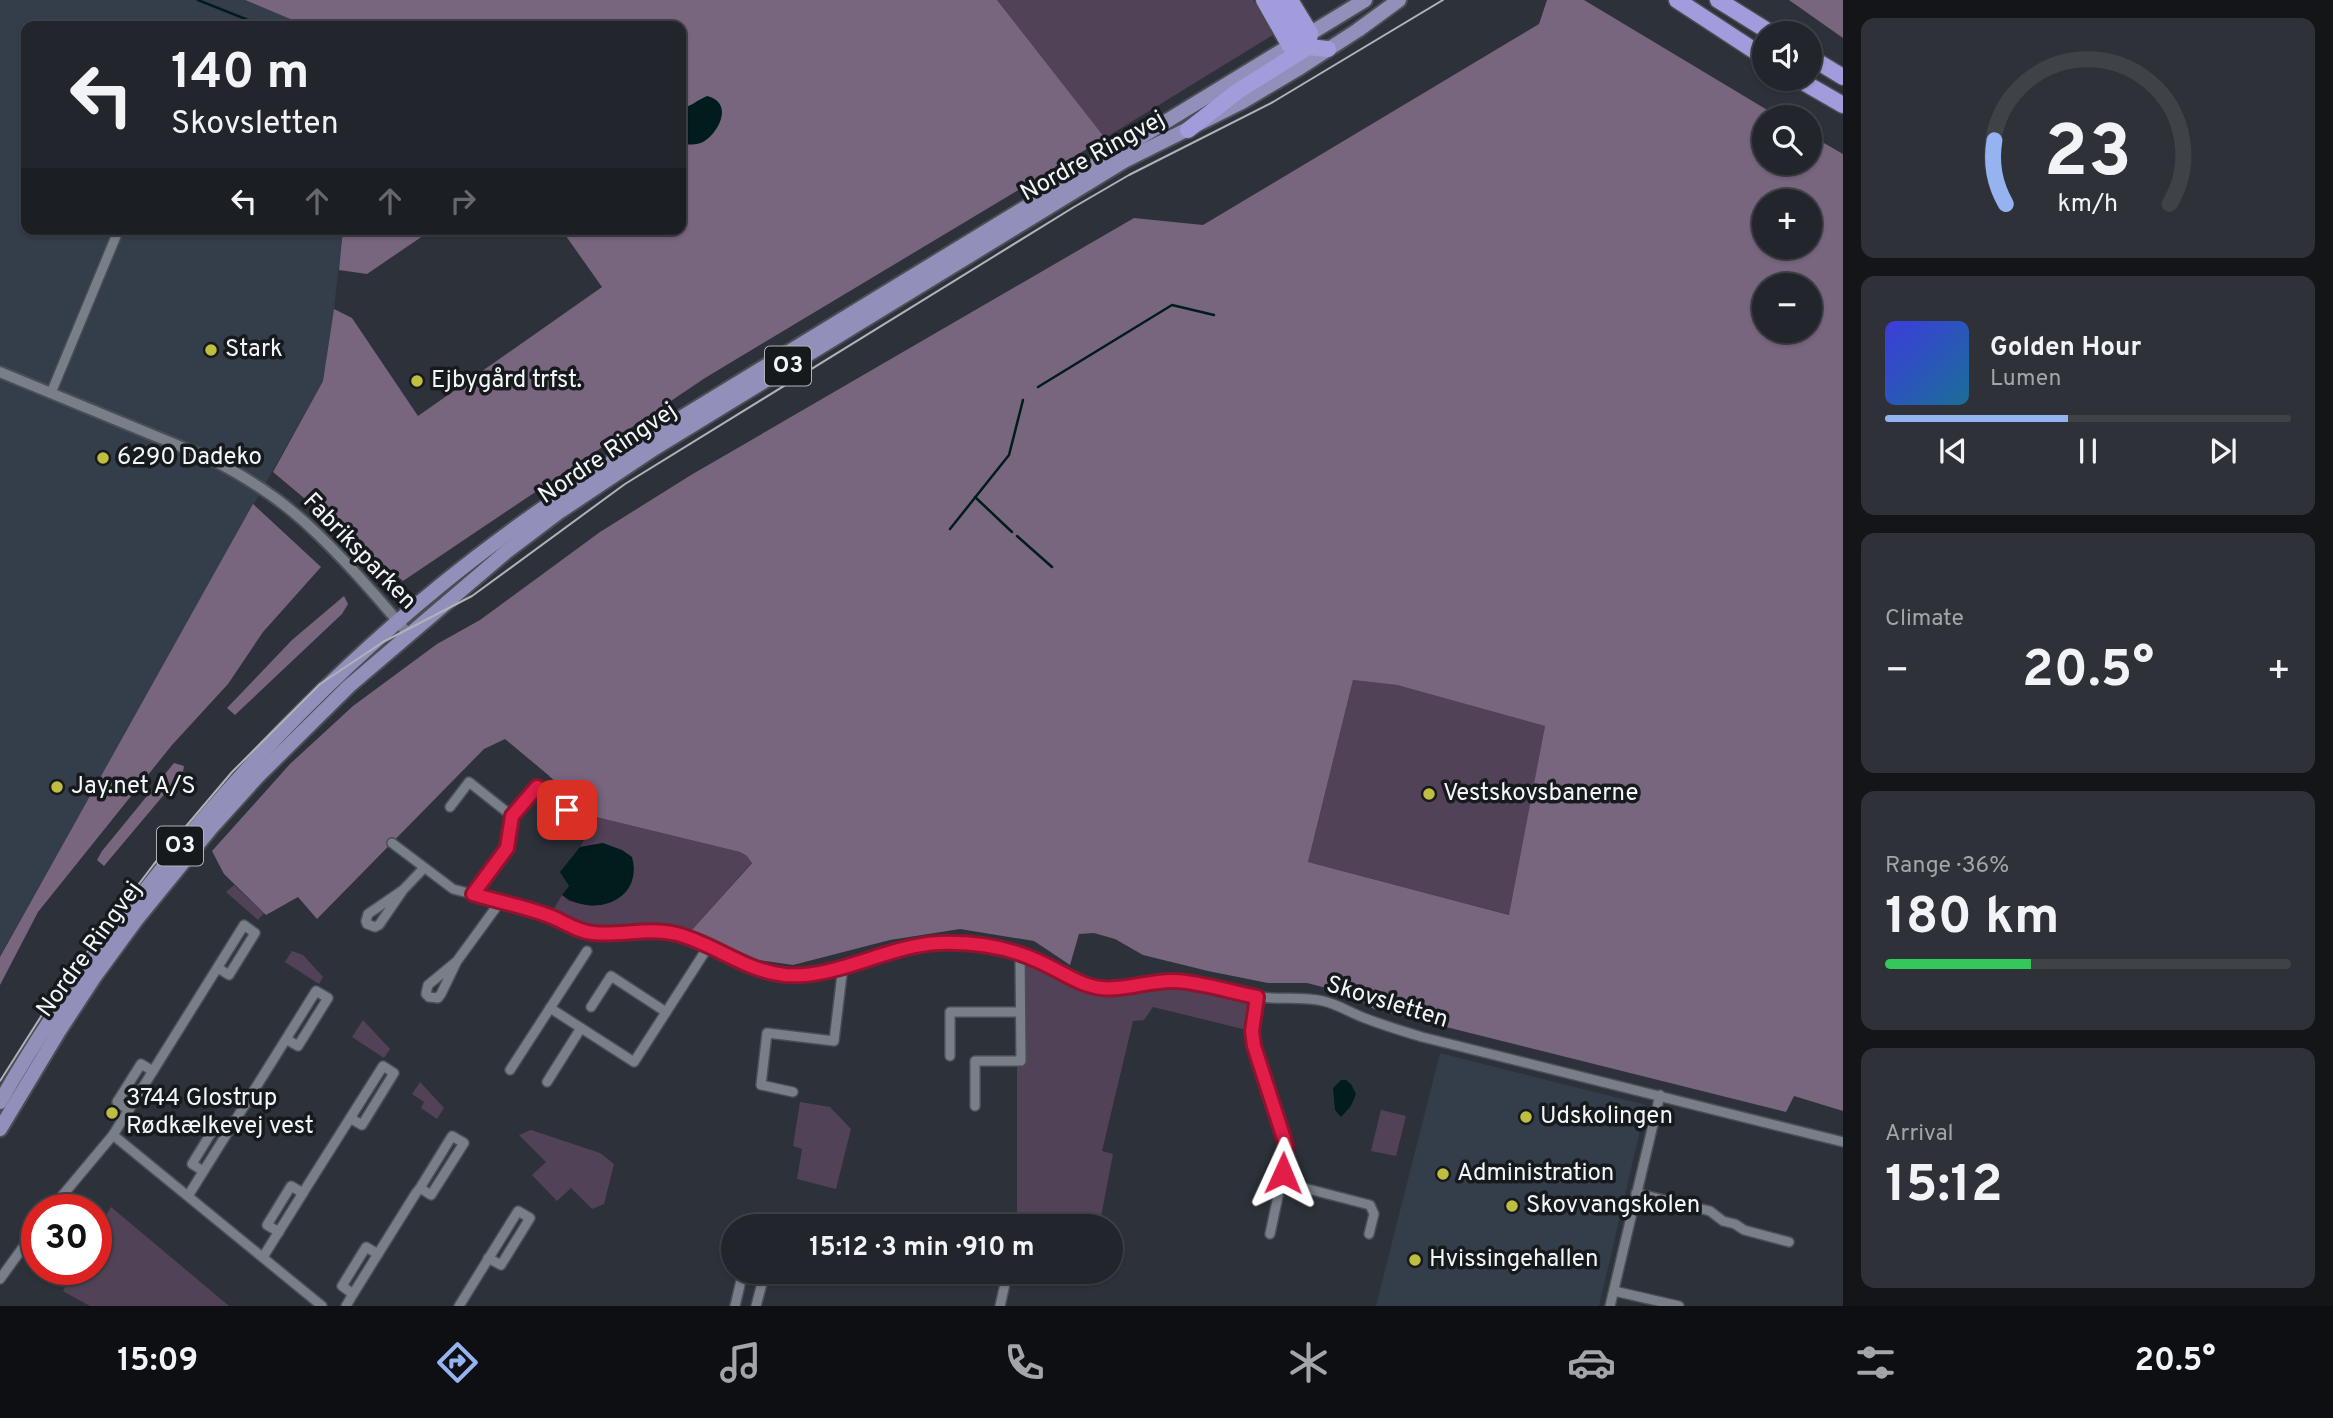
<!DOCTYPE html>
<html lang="en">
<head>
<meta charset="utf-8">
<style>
	body { margin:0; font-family:Overpass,sans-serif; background:#2e3238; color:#f1f3f6; height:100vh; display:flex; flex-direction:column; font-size:26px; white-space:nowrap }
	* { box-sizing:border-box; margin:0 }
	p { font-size:23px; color:#a2a5a9 }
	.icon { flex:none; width:38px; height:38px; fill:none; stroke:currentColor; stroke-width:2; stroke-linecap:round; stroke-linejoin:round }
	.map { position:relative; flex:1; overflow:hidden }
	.drawer { display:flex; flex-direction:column; gap:18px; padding:18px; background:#131518; width:490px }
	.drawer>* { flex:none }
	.guide { position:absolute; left:21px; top:21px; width:665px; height:214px; border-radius:14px; box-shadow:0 2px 5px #0004,0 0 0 2px #3f4348; background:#22262c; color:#f1f3f6; overflow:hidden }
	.tools { position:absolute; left:1752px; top:21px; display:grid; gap:14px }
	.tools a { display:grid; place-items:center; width:70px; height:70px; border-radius:50%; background:#22262c; box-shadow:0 2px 5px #0004,0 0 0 2px #3f4348; font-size:35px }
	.speed { position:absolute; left:21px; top:1194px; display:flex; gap:14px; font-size:35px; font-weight:700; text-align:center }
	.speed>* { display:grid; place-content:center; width:91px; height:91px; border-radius:50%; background:#22262c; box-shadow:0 2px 5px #0004,0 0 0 2px #3f4348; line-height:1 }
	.speed .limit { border:10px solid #d22; background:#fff; color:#111 }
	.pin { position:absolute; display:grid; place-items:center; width:60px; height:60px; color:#fff; margin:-30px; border-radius:14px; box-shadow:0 4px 10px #0006 }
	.me { position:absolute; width:77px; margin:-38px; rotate:1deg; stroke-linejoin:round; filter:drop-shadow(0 0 5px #0008) }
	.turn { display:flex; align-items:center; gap:24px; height:147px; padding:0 35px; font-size:32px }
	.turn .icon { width:91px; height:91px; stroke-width:2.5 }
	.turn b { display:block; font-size:49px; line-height:60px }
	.lanes { display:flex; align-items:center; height:66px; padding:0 35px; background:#0003; justify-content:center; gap:35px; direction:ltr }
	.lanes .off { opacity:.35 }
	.big { font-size:52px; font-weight:700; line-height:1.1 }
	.drawer .widget { flex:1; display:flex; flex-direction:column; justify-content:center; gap:10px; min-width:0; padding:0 24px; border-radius:14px; background:#2e3238 }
	.drawer .dial { align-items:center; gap:0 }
	.dial svg { height:182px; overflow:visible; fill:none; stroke:#3f4348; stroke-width:7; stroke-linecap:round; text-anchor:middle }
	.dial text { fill:#f1f3f6; stroke:none }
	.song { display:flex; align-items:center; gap:21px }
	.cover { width:84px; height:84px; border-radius:10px; background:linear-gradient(135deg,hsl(240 70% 55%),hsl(200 70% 35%)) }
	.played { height:7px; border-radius:4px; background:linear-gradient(90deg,#95b2f1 45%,#3f4348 45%) }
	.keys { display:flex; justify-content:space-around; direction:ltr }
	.heat { display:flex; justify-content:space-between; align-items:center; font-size:38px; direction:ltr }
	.charge { height:10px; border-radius:5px; background:linear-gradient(90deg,#34c759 36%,#3f4348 0) }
	.trip { position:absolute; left:721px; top:1214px; width:402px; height:70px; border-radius:35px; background:#22262c; box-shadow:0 2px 5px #0004,0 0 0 2px #3f4348; font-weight:700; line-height:70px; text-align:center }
	.dock { display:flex; height:112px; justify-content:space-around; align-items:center; background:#0e0f12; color:#a2a5a9 }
	.dock .icon { width:49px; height:49px }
	.dock .on { color:#95b2f1 }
	.dock b { font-size:32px; color:#f1f3f6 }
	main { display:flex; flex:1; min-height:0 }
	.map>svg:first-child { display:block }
	.built { fill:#343d4a }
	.green { fill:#524257 }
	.forest { fill:#78657e; fill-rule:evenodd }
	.water { fill:#001c1d }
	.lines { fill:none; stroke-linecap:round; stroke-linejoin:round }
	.stream { stroke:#001c1d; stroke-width:2.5 }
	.minor-casing { stroke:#4a4f55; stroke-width:12 }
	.tertiary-casing { stroke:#4a4f55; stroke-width:14 }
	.primary-casing { stroke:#4a4f55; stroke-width:18 }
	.motorway-casing { stroke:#4a4f55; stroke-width:19 }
	.minor { stroke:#797f88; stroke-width:9 }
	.tertiary { stroke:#797f88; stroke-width:10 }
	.primary { stroke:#9290ba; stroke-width:14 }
	.motorway { stroke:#a29cdc; stroke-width:16 }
	.tram { stroke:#afb3b9; stroke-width:2 }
	.route-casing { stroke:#92132f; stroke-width:18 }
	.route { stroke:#e11d48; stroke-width:12 }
	.poi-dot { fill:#c0be40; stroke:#171a1d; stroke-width:2.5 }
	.labels { text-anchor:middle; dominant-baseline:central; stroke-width:7; stroke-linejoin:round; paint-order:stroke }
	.shield { fill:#171a1d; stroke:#b0b3b8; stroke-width:2 }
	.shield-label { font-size:23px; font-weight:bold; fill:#f2f5fa }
	.street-label { font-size:24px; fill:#f2f5fa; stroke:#171a1d }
	.poi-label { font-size:24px; fill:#f2f5fa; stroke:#171a1d; text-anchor:start }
</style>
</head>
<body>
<main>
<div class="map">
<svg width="1843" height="1306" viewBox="0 0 1843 1306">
	<rect width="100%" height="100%" fill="#2d323a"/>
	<g class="built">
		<path d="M0,0H245L307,26H26V229H343L334,309L323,381L0,956Z"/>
		<path d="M1440,1053L1646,1105L1599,1306H1376Z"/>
	</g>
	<g class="green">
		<path d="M997,0H1253L1273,35L1105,138Z"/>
		<path d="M1353,680L1397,685L1545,726L1510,915L1308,862Z"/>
		<path d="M592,816L740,852L747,856L752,862L691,931C680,929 669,926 658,926C613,922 596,937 552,912L562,895L569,901L593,906L603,843L580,847L588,834Z"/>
		<path d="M234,885L264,913L258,920L226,892Z"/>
		<path d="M292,951L303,955L323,977L319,984L285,962Z"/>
		<path d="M1024,961L1049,970L1083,989L1113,994L1153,987L1181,986L1251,1001L1247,1030L1153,1007L1144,1020L1133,1021L1102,1151L1113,1154L1099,1227H1017V1066L1024,1064Z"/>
		<path d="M363,1020L390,1049L384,1058L352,1037Z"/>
		<path d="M420,1082L444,1108L437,1119L421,1108L424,1102L412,1094Z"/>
		<path d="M800,1102L830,1107L851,1129L836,1189L797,1179L802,1149L793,1146Z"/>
		<path d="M1381,1110L1406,1116L1396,1156L1371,1151Z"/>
		<path d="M531,1130L600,1153L614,1164L604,1204L592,1209L570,1187V1189L557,1201L532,1175L546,1162L519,1135Z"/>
		<path d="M111,1207L229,1306H90L63,1291L75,1269H96V1232Z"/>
	</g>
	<g class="forest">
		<path d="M245,0H997L1105,138L705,378L403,581L273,472L323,381L334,309L352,318L418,416L602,287L561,229H681V26H307Z"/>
		<path d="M1547,0H1584L1779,117H1764V163H1810V135L1843,154V1111L1794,1096L1786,1112L1374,1009L1346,993L1307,983H1268L1208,971L1143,955L1115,939L1094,933L1079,934L1070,965L1034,941L960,929L890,940L793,965L758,960L691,931L752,863L747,856L740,852L592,816L547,774L505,739L484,749L317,919L298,897L266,915L224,874L212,851L290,764L353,706L437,644L480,620L600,532L691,475L1134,218L1203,225L1539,24ZM1764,201H1810V247H1764ZM1764,285H1810V331H1764ZM1353,680L1397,685L1545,726L1509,915L1308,862Z"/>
		<path d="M1789,0H1843V38Z"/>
		<path d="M343,229H433L367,274L339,270Z"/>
		<path d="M253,504L321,567L263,632L228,684L172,745L38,912L0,985V957Z"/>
		<path d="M344,596L348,604L342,614L235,715L227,708L292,640Z"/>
		<path d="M174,763L184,766L183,772L104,866L97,860L102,851Z"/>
	</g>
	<g class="water">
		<path d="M707,96C735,103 718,134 703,142C697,145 687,145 681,144V108C689,108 699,99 707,96Z"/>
		<path d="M603,843L622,850L632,857C644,900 594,919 562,895L569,886L560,872L580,847Z"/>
		<path d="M1341,1080H1346L1351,1084L1356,1094L1351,1106L1341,1117L1335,1110L1333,1088Z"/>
	</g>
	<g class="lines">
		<g class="stream">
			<path d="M198,0L263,26"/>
			<path d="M1038,387L1172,305L1214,315"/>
			<path d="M975,497L1012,532"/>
			<path d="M950,529L1009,455L1023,400"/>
			<path d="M1017,536L1052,567"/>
		</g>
		<defs>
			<g id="minor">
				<path d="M51,393L119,229"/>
				<path d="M450,807L469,782L512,816"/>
				<path d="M392,843L453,889L547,914C597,947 624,923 675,934C721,944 752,980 804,974C857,969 904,941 959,943C985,945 1012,949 1036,959C1057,969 1075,983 1098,987C1129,993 1161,977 1193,983C1215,987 1237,995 1260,997C1281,1000 1302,996 1323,1001C1337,1004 1349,1012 1362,1017C1382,1025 1402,1031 1422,1037L1843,1142"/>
				<path d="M403,890L379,925L375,927L367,924L366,921L368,914L403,890L424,868"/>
				<path d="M473,895L507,848L512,816L537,787L581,822L575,829"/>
				<path d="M457,961L441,994L438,998L429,997L426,994L428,985L457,961L500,902"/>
				<path d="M1257,997L1252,1031L1254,1046L1285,1145V1163L1270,1234"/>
				<path d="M591,1007L611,976L666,1012"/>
				<path d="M550,1008L634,1062L708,947"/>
				<path d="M950,1056V1012H1020"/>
				<path d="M510,1070L587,951"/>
				<path d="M547,1082L581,1028"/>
				<path d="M793,1092L761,1085L767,1033L834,1041L843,966"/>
				<path d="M975,1106V1061H1021L1020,953"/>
				<path d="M129,1110L117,1102L141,1064L153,1071"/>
				<path d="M113,1135L322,1306"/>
				<path d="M203,1171L192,1164L216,1125L227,1133"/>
				<path d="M1281,1182L1370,1205L1374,1214L1369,1234"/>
				<path d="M1636,1193L1710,1211L1723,1221L1735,1224L1744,1230L1789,1242"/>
				<path d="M188,1196C231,1127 274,1059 316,991L328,998L298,1046L286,1039"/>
				<path d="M51,1209L113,1135L244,925L255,933L229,975L218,968"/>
				<path d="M754,1227H761"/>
				<path d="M279,1232L267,1225L291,1186L303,1193"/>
				<path d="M263,1257L303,1193L306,1188L383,1066L394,1073L362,1125L350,1118"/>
				<path d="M992,1272L1007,1275L1000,1306"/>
				<path d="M0,1279L37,1228"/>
				<path d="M1614,1291L1679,1306"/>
				<path d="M353,1294L342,1286L366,1247L378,1254"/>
				<path d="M346,1306L353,1294L416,1193L420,1188L452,1136L464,1143L431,1195L420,1188"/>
				<path d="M459,1306L518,1211L530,1218L501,1265L488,1258"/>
				<path d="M735,1306L743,1272"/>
				<path d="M756,1306L765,1272"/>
				<path d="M1610,1306L1660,1095"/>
			</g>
			<path id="tertiary" d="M0,372L211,459C240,474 268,491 293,512C333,545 376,595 409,635"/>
			<g id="primary">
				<path d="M0,1102C44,1024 97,950 153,880C239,771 333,673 441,585C507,531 577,484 648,438L1365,0"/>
				<path d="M0,1129L59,1031L95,976L136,920L211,828L258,776L349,686L506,552L559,512L655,448L1124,161L1242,102L1301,67L1358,30L1399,0"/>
			</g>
			<g id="motorway">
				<path d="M1264,0L1290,46"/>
				<path d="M1276,0L1300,40L1308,47L1328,49"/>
				<path d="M1677,0L1764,57"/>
				<path d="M1718,0L1771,33"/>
				<path d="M1810,57L1843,77"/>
				<path d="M1798,79L1843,105"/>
				<path d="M1188,130L1238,91L1308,47L1310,33L1290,0"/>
			</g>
		</defs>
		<use href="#minor" class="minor-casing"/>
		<use href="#tertiary" class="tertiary-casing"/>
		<use href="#primary" class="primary-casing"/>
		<use href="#motorway" class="motorway-casing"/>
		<use href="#minor" class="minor"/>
		<use href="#tertiary" class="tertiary"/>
		<use href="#primary" class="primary"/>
		<use href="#motorway" class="motorway"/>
		<path class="tram" d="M0,1081L54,996L154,864L232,772L320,684L383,642L472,596L625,484L1074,207L1129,175L1273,102L1443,0"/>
	</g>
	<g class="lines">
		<defs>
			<path id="route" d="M567,810L537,787L512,816L507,848L473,894C496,901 521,906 544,914C561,919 574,931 593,933C621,936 648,927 677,934C715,944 745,971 785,975C838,979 887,945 940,943C973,942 1008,947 1038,961C1059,970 1078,985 1101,988C1125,991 1150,980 1174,981C1202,982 1230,992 1257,997L1252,1031L1254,1046L1286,1145L1283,1173"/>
		</defs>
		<use href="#route" class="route-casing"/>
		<use href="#route" class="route"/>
	</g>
	<g class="poi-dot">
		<circle cx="211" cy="350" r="7"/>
		<circle cx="417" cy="381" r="7"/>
		<circle cx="103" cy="458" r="7"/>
		<circle cx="57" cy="787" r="7"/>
		<circle cx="1429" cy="794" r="7"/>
		<circle cx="112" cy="1113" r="7"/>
		<circle cx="1526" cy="1117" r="7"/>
		<circle cx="1443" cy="1174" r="7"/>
		<circle cx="1512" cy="1206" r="7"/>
		<circle cx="1415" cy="1260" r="7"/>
	</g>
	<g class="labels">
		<g class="shield">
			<rect x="765" y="346.5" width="46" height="39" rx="5"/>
			<rect x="157" y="826.5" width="46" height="39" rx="5"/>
		</g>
		<g class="shield-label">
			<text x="788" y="366">O3</text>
			<text x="180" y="846">O3</text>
		</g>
		<g class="street-label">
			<text transform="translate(1093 157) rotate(-29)">Nordre Ringvej</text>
			<text transform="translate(608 454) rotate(-34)">Nordre Ringvej</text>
			<text transform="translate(359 552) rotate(46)">Fabriksparken</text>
			<text transform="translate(90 950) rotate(-54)">Nordre Ringvej</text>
			<text transform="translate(1387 1003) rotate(17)">Skovsletten</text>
		</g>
		<g class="poi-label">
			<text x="225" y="350">Stark</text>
			<text x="431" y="381">Ejbygård trfst.</text>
			<text x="117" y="458">6290 Dadeko</text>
			<text x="71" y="787">Jay.net A/S</text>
			<text x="1443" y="794">Vestskovsbanerne</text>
			<text x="126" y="1099">3744 Glostrup<tspan x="126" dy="28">Rødkælkevej vest</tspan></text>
			<text x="1540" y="1117">Udskolingen</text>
			<text x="1457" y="1174">Administration</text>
			<text x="1526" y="1206">Skovvangskolen</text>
			<text x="1429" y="1260">Hvissingehallen</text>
		</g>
	</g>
</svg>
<div class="tools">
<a><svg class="icon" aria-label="sound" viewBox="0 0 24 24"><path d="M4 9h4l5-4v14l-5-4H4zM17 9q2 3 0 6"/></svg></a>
<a><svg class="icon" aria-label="search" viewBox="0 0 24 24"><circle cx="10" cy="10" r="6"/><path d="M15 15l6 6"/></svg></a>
<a>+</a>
<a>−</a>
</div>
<div class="speed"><div class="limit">30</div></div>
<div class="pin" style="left:567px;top:810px;background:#d93025"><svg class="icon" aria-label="arrive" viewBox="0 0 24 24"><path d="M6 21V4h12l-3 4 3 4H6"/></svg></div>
<svg class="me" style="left:1283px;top:1173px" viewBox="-20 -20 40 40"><path d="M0-17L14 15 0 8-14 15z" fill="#e11d48" stroke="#fff" stroke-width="4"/></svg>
<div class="trip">15:12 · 3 min · 910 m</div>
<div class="guide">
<div class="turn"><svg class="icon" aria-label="left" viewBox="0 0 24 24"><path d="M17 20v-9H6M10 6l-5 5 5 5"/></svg><div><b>140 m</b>Skovsletten</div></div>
<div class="lanes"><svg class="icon" aria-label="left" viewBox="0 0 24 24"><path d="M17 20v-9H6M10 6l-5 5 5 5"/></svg><svg class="icon off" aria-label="ahead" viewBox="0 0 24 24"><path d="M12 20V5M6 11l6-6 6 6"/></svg><svg class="icon off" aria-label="ahead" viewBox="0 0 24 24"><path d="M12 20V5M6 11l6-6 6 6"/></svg><svg class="icon off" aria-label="right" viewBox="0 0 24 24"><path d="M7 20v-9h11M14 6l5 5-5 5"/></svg></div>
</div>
</div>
<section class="drawer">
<div class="widget dial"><svg viewBox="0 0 100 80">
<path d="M14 69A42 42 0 1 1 86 69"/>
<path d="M14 69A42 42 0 0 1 9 41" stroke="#95b2f1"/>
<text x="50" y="56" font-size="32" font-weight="700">23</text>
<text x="50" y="72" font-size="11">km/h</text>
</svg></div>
<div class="widget">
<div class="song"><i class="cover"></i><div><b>Golden Hour</b><p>Lumen</p></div></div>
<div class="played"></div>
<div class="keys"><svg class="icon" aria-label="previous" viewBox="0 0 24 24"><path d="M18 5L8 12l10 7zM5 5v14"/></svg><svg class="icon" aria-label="pause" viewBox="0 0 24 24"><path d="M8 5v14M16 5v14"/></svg><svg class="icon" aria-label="next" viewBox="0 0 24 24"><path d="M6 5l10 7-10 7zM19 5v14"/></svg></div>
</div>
<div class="widget"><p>Climate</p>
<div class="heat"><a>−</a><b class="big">20.5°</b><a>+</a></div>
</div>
<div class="widget"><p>Range · 36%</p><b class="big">180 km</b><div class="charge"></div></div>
<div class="widget"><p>Arrival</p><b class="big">15:12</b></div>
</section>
</main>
<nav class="dock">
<b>15:09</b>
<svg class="icon on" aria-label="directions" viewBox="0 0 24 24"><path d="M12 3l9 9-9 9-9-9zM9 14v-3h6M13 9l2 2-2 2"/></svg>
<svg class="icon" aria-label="music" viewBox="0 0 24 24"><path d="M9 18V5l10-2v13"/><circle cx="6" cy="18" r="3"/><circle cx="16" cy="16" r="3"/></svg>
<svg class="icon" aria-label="phone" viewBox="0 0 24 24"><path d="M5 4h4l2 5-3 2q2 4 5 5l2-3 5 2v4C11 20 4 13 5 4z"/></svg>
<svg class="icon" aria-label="climate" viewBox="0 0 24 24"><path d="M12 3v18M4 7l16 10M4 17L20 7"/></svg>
<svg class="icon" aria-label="car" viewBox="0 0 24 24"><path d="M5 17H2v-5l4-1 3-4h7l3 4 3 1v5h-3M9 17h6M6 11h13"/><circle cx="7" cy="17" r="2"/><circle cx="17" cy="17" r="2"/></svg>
<svg class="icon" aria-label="filters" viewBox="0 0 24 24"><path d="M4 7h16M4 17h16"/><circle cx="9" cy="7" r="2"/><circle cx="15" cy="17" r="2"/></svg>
<b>20.5°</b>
</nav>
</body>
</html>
